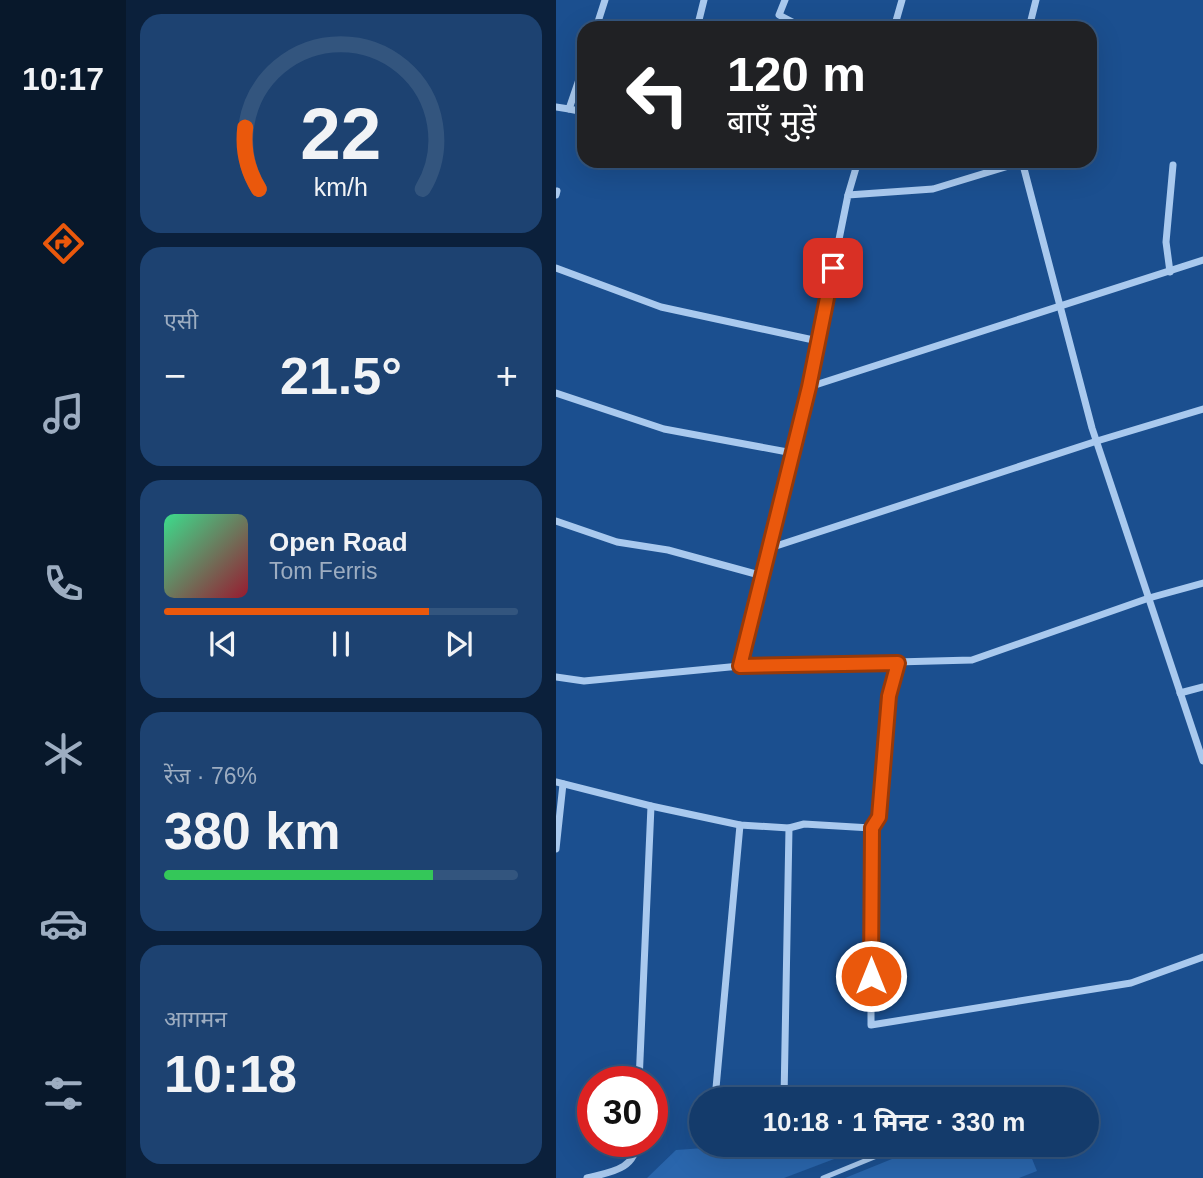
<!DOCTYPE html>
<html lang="hi">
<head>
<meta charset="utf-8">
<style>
	body { margin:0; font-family:Arial,"Noto Sans Devanagari",sans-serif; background:#1d4271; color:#f1f3f6; height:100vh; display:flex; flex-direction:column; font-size:26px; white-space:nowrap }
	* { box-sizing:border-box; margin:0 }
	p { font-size:23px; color:#9dadc1 }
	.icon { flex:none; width:38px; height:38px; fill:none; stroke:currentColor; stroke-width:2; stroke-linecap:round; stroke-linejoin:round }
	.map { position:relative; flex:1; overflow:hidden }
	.panel { display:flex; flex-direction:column; gap:14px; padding:14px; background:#0b203b; width:430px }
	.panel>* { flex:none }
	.top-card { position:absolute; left:21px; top:21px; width:520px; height:147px; border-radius:21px; box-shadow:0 7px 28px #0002,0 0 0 2px #33557e; background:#202124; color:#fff; overflow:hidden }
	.speed { position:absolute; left:21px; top:1066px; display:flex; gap:14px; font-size:35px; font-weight:700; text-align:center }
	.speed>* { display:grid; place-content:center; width:91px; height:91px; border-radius:50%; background:#143b6b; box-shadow:0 7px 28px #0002,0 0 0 2px #33557e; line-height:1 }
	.speed .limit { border:10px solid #d22; background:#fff; color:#111 }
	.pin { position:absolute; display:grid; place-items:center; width:60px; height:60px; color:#fff; margin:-30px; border-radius:14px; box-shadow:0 4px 10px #0006 }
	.me { position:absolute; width:77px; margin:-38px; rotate:0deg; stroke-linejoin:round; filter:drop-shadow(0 0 5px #0008) }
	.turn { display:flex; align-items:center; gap:24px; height:147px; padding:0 35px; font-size:32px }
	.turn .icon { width:91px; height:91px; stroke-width:2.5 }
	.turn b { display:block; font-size:49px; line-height:60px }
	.big { font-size:52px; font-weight:700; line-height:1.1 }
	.panel .card { flex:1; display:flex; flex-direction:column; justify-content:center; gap:10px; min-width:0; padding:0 24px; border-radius:21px; background:#1d4271 }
	.panel .dial { align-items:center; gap:0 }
	.dial svg { height:182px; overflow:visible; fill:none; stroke:#33557e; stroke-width:7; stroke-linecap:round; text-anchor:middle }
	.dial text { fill:#f1f3f6; stroke:none }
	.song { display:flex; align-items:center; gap:21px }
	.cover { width:84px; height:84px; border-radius:10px; background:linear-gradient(135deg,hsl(150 70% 55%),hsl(350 70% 35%)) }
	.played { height:7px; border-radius:4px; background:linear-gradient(90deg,#ea580c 75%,#33557e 75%) }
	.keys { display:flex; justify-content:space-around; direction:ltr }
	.heat { display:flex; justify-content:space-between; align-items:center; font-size:38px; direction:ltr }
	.charge { height:10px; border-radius:5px; background:linear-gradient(90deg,#34c759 76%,#33557e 0) }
	.trip { position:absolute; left:133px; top:1087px; width:410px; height:70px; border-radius:35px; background:#143b6b; box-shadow:0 7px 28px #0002,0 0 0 2px #33557e; font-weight:700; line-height:70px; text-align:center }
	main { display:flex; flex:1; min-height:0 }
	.dock { display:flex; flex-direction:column; width:126px; justify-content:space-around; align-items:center; background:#08182b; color:#9dadc1 }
	.dock .icon { width:49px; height:49px }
	.dock .current { color:#ea580c }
	.dock b { font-size:32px; color:#f1f3f6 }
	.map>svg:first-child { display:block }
	.building { fill:#2a66ad }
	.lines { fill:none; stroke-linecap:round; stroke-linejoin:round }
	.lane { stroke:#a9c9ee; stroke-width:5 }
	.street { stroke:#a9c9ee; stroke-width:7 }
	.route-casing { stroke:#983908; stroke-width:18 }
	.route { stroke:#ea580c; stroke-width:12 }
</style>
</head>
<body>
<main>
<nav class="dock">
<b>10:17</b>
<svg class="icon current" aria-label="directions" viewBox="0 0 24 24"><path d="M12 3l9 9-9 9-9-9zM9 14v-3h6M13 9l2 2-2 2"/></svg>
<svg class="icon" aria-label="music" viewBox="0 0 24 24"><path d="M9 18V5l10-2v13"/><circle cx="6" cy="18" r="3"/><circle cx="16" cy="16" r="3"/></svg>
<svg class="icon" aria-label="phone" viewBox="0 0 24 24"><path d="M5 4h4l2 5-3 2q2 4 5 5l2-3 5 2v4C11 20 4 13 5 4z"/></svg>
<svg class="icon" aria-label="climate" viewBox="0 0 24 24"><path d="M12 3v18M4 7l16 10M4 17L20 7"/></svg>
<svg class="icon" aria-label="car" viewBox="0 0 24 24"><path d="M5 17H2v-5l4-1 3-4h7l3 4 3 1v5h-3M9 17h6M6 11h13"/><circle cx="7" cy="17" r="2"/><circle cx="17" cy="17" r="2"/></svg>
<svg class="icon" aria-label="filters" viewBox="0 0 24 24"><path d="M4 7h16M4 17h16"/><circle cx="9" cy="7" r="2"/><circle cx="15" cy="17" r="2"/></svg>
</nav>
<section class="panel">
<div class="card dial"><svg viewBox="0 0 100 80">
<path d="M14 69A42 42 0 1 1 86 69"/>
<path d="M14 69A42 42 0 0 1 8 42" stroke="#ea580c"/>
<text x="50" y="56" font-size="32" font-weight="700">22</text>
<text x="50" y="72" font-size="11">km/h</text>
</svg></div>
<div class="card"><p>एसी</p>
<div class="heat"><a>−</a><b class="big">21.5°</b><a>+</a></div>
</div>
<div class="card">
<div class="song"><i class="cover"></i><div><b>Open Road</b><p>Tom Ferris</p></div></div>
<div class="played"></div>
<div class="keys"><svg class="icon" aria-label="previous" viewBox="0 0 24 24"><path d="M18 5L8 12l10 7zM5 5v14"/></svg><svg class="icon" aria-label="pause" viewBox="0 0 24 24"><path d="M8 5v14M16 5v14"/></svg><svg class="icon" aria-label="next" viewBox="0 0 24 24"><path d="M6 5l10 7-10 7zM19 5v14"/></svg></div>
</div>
<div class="card"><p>रेंज · 76%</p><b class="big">380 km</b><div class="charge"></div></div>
<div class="card"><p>आगमन</p><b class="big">10:18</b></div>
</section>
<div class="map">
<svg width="647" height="1178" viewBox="0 0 647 1178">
	<rect width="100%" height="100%" fill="#1b4f8f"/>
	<g class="building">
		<path d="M204,1144L315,1145L228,1178H91L120,1150Z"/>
		<path d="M373,1144H470L481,1171L463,1178H289Z"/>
	</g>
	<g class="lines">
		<path class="lane" d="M267,1178L350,1144"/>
		<g class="street">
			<path d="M229,0L223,15L248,28"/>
			<path d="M40,28L49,0"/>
			<path d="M141,28L148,0"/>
			<path d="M338,28L346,0"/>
			<path d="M473,28L480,0"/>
			<path d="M0,107L13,109L28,65"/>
			<path d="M13,109L28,112"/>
			<path d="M466,161L536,428L647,761"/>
			<path d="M466,162L377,189L292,195L253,387L184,666L416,660L593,598L647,583"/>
			<path d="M0,195L1,191"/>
			<path d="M292,195L302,161"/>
			<path d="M0,268L105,307L262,341"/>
			<path d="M614,272L610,242L617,165"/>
			<path d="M253,387L647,260"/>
			<path d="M0,393L108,429L237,453"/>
			<path d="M0,521L61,542L112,550L207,576"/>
			<path d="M214,548L541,441L647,409"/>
			<path d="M342,663L333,697L323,817L315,828V1025L575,983L647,957"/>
			<path d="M0,677L28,681L184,666"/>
			<path d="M624,693L647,687"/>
			<path d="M0,782L95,806L184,825L233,828L248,824L315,828"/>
			<path d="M0,849L7,784"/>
			<path d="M83,1082L95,806"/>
			<path d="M159,1099L184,825"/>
			<path d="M228,1099L233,828"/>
			<path d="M31,1178C54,1172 80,1170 81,1141"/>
		</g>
	</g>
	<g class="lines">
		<defs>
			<path id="route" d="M277,268L253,387L184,666L342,663L333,696L323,817L316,828L315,976"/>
		</defs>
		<use href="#route" class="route-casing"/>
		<use href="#route" class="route"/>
	</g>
</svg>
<div class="speed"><div class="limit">30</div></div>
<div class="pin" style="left:277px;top:268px;background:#d93025"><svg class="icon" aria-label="arrive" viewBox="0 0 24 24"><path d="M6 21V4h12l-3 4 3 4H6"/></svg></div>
<svg class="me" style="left:315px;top:976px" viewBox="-20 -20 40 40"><circle r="17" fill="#ea580c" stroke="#fff" stroke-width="3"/><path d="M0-11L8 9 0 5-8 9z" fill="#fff"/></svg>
<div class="trip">10:18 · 1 मिनट · 330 m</div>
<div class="top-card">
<div class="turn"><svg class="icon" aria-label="left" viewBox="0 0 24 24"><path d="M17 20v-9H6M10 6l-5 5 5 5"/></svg><div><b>120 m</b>बाएँ मुड़ें</div></div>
</div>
</div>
</main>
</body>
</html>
